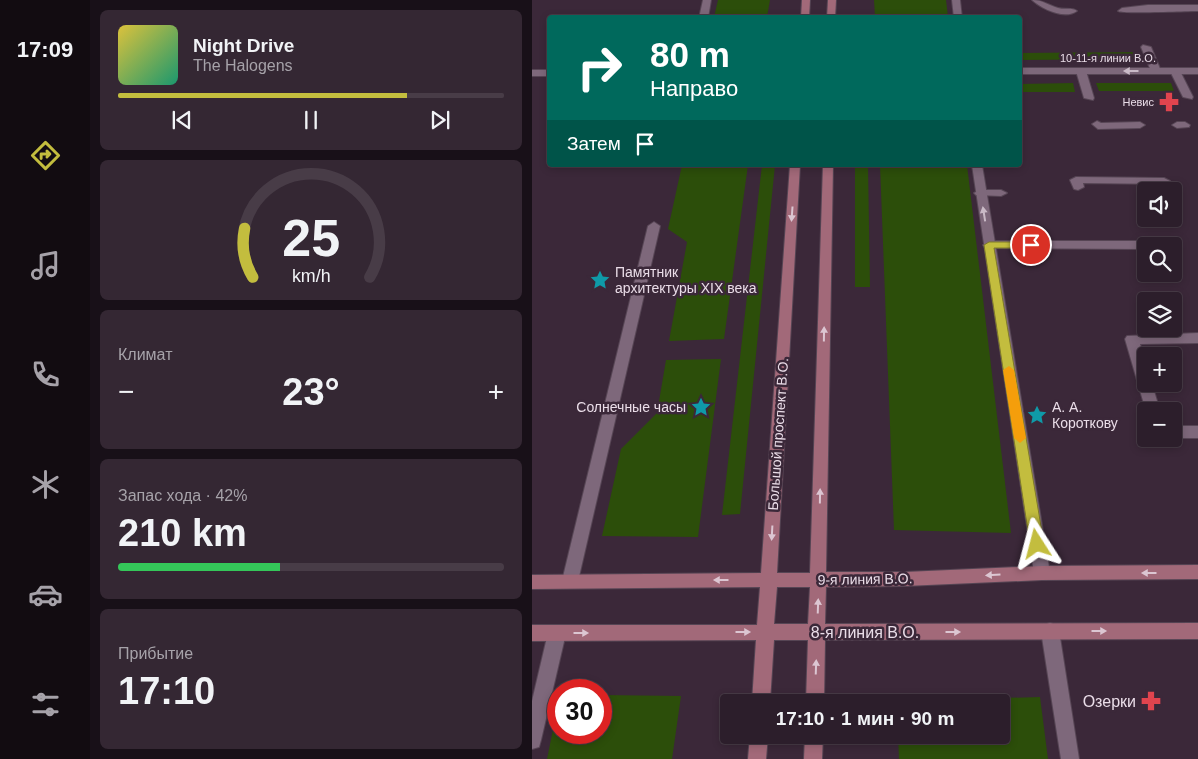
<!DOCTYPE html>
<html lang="ru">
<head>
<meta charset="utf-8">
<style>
	body { margin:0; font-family:Helvetica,sans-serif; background:#342733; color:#f1f3f6; height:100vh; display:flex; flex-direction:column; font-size:19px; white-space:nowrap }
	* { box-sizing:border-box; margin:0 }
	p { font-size:16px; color:#a6a2a9 }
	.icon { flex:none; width:28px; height:28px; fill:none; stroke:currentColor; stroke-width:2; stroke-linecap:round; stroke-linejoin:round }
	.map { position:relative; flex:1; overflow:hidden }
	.drawer { display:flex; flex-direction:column; gap:10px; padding:10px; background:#181018; width:442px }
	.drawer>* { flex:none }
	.hud { position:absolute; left:15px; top:15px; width:475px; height:152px; border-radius:5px; box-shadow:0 2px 8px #0003,0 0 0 1px #483c47; background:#00695c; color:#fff; overflow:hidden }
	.fabs { position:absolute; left:605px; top:182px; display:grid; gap:10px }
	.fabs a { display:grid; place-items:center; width:45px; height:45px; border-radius:5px; background:#2c1e2b; box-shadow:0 2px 8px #0003,0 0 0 1px #483c47; font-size:25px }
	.speed { position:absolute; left:15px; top:679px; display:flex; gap:10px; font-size:25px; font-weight:700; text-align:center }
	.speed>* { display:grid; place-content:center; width:65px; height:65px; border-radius:50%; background:#2c1e2b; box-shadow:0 2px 8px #0003,0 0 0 1px #483c47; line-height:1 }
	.speed .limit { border:8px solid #d22; background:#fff; color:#111 }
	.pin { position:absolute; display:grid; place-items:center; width:42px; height:42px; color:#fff; margin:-21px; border:2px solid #fff; border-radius:50%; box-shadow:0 1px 5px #0007 }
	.me { position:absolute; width:55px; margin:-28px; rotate:351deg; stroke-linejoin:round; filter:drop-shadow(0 0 4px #0008) }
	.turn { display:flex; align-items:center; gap:18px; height:105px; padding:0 20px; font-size:22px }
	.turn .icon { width:65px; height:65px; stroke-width:2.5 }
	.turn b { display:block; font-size:35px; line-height:42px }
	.then { display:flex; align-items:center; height:48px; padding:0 20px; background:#0003; gap:10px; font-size:19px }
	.big { font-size:38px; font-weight:800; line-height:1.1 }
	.drawer .card { flex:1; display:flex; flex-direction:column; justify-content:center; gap:8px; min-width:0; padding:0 18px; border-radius:8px; background:#342733 }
	.drawer .dial { align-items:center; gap:0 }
	.dial svg { height:130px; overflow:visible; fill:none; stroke:#483c47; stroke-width:7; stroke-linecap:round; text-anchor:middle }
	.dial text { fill:#f1f3f6; stroke:none }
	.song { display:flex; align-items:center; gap:15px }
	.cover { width:60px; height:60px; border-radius:8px; background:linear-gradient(135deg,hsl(50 70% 55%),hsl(160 70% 35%)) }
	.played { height:5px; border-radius:2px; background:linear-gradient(90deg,#c3bd3e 75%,#483c47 75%) }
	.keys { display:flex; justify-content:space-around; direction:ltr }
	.heat { display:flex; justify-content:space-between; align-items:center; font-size:28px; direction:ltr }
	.charge { height:8px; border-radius:4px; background:linear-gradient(90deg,#34c759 42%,#483c47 0) }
	.trip { position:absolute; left:188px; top:694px; width:290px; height:50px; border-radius:5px; background:#2c1e2b; box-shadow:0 2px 8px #0003,0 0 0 1px #483c47; font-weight:800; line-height:50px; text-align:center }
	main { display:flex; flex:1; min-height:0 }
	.tabs { display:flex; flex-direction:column; width:90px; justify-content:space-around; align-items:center; background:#120c11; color:#a6a2a9 }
	.tabs .icon { width:35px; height:35px }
	.tabs .on { color:#c3bd3e }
	.tabs b { font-size:22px; color:#f1f3f6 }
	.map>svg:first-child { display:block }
	.green { fill:#2c4e0a }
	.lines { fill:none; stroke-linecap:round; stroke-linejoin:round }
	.service-casing { stroke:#564554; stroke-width:2 }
	.minor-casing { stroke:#564554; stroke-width:2 }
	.secondary-casing { stroke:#564554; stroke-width:2 }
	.service { fill:#7e687b; fill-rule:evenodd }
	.minor { fill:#7e687b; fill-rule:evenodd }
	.secondary { fill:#a26979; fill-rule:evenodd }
	.oneway { fill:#cabac7 }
	.oneway2 { fill:#dcc6d2 }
	.route { fill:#c3bd3e; stroke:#7f7b28 }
	.slow { fill:#f59e0b }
	.labels { text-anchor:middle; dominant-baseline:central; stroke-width:5; stroke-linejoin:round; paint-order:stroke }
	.far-street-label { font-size:11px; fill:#eadde8; stroke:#3b2839 }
	.far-poi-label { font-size:11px; fill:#eadde8; stroke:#3b2839; text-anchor:end }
	.poi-label { font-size:14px; fill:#eadde8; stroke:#3b2839; text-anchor:start }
	.street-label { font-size:14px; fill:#eadde8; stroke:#3b2839 }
	.near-street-label { font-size:16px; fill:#eadde8; stroke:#3b2839 }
	.near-poi-label { font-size:16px; fill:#eadde8; stroke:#3b2839; text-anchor:end }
</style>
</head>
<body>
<main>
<nav class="tabs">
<b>17:09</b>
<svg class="icon on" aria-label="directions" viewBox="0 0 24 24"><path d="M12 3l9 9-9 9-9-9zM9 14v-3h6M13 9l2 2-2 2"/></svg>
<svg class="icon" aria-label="music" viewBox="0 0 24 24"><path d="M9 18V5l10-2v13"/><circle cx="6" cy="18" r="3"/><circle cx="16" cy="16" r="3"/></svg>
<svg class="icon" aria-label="phone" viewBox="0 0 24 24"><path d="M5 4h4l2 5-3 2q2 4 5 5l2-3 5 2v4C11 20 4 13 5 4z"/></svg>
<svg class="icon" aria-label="climate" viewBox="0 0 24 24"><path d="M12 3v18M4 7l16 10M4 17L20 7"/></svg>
<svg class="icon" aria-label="car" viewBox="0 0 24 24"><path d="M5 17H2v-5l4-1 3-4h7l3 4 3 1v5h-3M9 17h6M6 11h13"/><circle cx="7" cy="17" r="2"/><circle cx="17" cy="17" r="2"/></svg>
<svg class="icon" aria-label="filters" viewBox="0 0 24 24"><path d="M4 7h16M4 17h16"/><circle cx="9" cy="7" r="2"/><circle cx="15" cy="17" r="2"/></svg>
</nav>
<section class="drawer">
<div class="card">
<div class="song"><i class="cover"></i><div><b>Night Drive</b><p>The Halogens</p></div></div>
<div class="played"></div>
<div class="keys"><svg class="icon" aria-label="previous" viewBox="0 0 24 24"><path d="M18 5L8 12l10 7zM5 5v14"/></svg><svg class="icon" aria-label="pause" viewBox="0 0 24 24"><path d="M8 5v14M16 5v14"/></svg><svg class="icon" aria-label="next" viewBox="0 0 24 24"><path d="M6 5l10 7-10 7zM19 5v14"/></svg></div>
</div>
<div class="card dial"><svg viewBox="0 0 100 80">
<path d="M14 69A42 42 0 1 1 86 69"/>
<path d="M14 69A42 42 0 0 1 9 39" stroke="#c3bd3e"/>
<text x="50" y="56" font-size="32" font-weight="700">25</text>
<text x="50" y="72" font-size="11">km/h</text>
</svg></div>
<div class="card"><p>Климат</p>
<div class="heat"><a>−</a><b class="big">23°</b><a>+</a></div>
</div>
<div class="card"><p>Запас хода · 42%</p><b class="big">210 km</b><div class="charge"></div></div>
<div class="card"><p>Прибытие</p><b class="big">17:10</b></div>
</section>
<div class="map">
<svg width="666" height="759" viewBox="0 0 666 759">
	<rect width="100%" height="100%" fill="#3b2839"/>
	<g class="green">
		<path d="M186,0H238L235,17H182Z"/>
		<path d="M342,0H414L416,17H343Z"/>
		<path d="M607,52L611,59L488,60V53Z"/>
		<path d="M541,83L543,92H488V84Z"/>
		<path d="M564,83H639L642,91H567Z"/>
		<path d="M150,165H216L192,339L137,341L155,242L136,229Z"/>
		<path d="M230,165H243L208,514L190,515Z"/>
		<path d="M323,165H336L338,287H323Z"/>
		<path d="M348,165H435L479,533L362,530Z"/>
		<path d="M189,359L166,537L70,536L89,449L125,413L134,360Z"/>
		<path d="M69,695L149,696L140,759H15L26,705V732H69Z"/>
		<path d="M508,697L516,759H367L366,735H469V702L365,701Z"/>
	</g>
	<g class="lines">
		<defs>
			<g id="service">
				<path d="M500,0C511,0 516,5 526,8C533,10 540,7 545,11C533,20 510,9 500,0Z"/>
				<path d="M616,5H666V11C654,11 589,14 586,11L590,8Z"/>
				<path d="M611,45L619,47L629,71L627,73L619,71L609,47Z"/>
				<path d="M546,69L554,71L562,98L561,100L552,98L544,71Z"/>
				<path d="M640,69L648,71L661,97L660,99L651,97L638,71Z"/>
				<path d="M565,121L569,123L608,122L613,125L608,128L566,129L560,124Z"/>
				<path d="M653,122L658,125L657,127L645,128L640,125L645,122Z"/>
				<path d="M544,177L632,178L638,181L632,184L551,183L552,187L546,190L542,189L538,180Z"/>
				<path d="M448,190H469L475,193L469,196L444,195L442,193Z"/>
				<path d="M457,241H611L617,245L611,249L453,248L451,245Z"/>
				<path d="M666,333V343L608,344L614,363V384H620L628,411H614L593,339L595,336Z"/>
				<rect x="641" y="426" width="25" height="12"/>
			</g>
			<g id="minor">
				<path d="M171,0H179L176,18H167Z"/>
				<path d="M420,0H428L430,18H422Z"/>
				<rect x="488" y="68" width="178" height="6"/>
				<rect x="0" y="70" width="18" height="6"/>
				<path d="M440,165H450L518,573L516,578L510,580L504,578L502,573Z"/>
				<path d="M122,222L128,226L46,581L44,586L38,588L32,586L30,581L116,226Z"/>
				<path d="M518,623L524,625L527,631L547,759H529L509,631L512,625Z"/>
				<path d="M25,625L31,627L34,633L9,740L7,747L0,749V701L16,633L19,627Z"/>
			</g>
			<g id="secondary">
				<path d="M270,0H278L277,18H269Z"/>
				<path d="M296,0H304L303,18H295Z"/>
				<path d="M258,165H268L245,573H278L291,165H301L294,572H373L510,566L666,565V579L510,580L373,586L294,587L293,624L666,623V639L293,640L292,702H274L276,640H242L238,702H220L224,640L0,641V625H225L228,587L0,589V575L229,573ZM245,587H278L276,624H242Z"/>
				<path d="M218,735H236L234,759H216Z"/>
				<path d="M273,735H291L290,759H272Z"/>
			</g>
		</defs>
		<use href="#service" class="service-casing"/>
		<use href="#minor" class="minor-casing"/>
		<use href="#secondary" class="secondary-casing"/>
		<use href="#service" class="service"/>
		<use href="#minor" class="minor"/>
		<use href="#secondary" class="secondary"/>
	</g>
	<defs><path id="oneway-solid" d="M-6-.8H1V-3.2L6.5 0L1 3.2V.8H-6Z" transform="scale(1.25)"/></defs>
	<g class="oneway">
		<use href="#oneway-solid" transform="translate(599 71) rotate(180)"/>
		<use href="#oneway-solid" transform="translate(452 214) rotate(-99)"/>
	</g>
	<g class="oneway2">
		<use href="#oneway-solid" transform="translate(260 214) rotate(94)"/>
		<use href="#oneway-solid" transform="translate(292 334) rotate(-89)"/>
		<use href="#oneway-solid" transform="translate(288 496) rotate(-89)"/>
		<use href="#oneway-solid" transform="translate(240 533) rotate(93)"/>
		<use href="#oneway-solid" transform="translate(617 573) rotate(180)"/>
		<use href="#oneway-solid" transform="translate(461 575) rotate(177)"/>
		<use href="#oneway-solid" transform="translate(189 580) rotate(180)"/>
		<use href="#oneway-solid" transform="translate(286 606) rotate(-88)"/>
		<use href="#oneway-solid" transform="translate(567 631)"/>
		<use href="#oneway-solid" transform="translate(211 632)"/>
		<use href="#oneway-solid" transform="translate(421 632)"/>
		<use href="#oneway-solid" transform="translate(49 633)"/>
		<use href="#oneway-solid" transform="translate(284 667) rotate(-88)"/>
	</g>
	<path class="route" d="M457,242H499L504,245L499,248H462L512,544L510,548H500L498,544L452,245Z"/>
	<path class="slow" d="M477,366L482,370L494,438L488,443L482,438L471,370Z"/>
	<defs>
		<symbol id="pharmacy-bare" viewBox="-9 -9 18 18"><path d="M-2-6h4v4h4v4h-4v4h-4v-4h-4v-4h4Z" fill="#e0444e" stroke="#3b2839" stroke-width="2.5" paint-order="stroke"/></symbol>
		<symbol id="sight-bare" viewBox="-9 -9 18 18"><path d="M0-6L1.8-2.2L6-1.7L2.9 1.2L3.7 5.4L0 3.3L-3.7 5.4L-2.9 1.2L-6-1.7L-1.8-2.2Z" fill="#0f9aa8" stroke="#3b2839" stroke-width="2.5" paint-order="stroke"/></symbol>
	</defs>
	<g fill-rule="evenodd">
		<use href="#pharmacy-bare" x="623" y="88" width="28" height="28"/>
		<use href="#sight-bare" x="54" y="266" width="28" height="28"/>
		<use href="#sight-bare" x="155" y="393" width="28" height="28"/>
		<use href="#sight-bare" x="491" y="401" width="28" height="28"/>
		<use href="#pharmacy-bare" x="605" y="687" width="28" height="28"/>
	</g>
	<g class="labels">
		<g class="far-street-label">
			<text x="576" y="58">10-11-я линии В.О.</text>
		</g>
		<g class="far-poi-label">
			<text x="622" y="102">Невис</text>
		</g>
		<g class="poi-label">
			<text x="83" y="272">Памятник<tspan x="83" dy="16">архитектуры XIX века</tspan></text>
			<text x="154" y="407" text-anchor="end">Солнечные часы</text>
			<text x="520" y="407">А. А.<tspan x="520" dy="16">Короткову</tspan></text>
		</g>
		<g class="street-label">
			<text transform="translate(246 434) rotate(-86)">Большой проспект В.О.</text>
			<text transform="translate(333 579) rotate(-1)">9-я линия В.О.</text>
		</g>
		<g class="near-street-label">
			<text x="333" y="632">8-я линия В.О.</text>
		</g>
		<g class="near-poi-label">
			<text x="604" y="701">Озерки</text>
		</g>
	</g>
</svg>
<div class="fabs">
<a><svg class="icon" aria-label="sound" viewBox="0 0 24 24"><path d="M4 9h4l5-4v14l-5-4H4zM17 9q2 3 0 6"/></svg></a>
<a><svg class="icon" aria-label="search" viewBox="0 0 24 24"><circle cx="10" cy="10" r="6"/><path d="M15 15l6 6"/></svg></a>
<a><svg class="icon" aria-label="layers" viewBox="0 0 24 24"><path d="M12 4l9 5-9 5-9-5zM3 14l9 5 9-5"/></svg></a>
<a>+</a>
<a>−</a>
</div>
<div class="speed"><div class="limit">30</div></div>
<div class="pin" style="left:499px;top:245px;background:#d93025"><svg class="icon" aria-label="arrive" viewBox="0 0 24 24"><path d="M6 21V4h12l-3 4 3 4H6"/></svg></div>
<svg class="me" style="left:505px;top:544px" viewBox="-20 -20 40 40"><path d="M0-17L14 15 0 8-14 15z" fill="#c3bd3e" stroke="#fff" stroke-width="4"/></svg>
<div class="trip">17:10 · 1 мин · 90 m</div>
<div class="hud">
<div class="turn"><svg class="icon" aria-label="right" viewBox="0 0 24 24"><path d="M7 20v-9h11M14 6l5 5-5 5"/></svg><div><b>80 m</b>Направо</div></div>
<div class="then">Затем<svg class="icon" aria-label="arrive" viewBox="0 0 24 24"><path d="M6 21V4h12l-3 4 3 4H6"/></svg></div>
</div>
</div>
</main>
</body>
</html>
